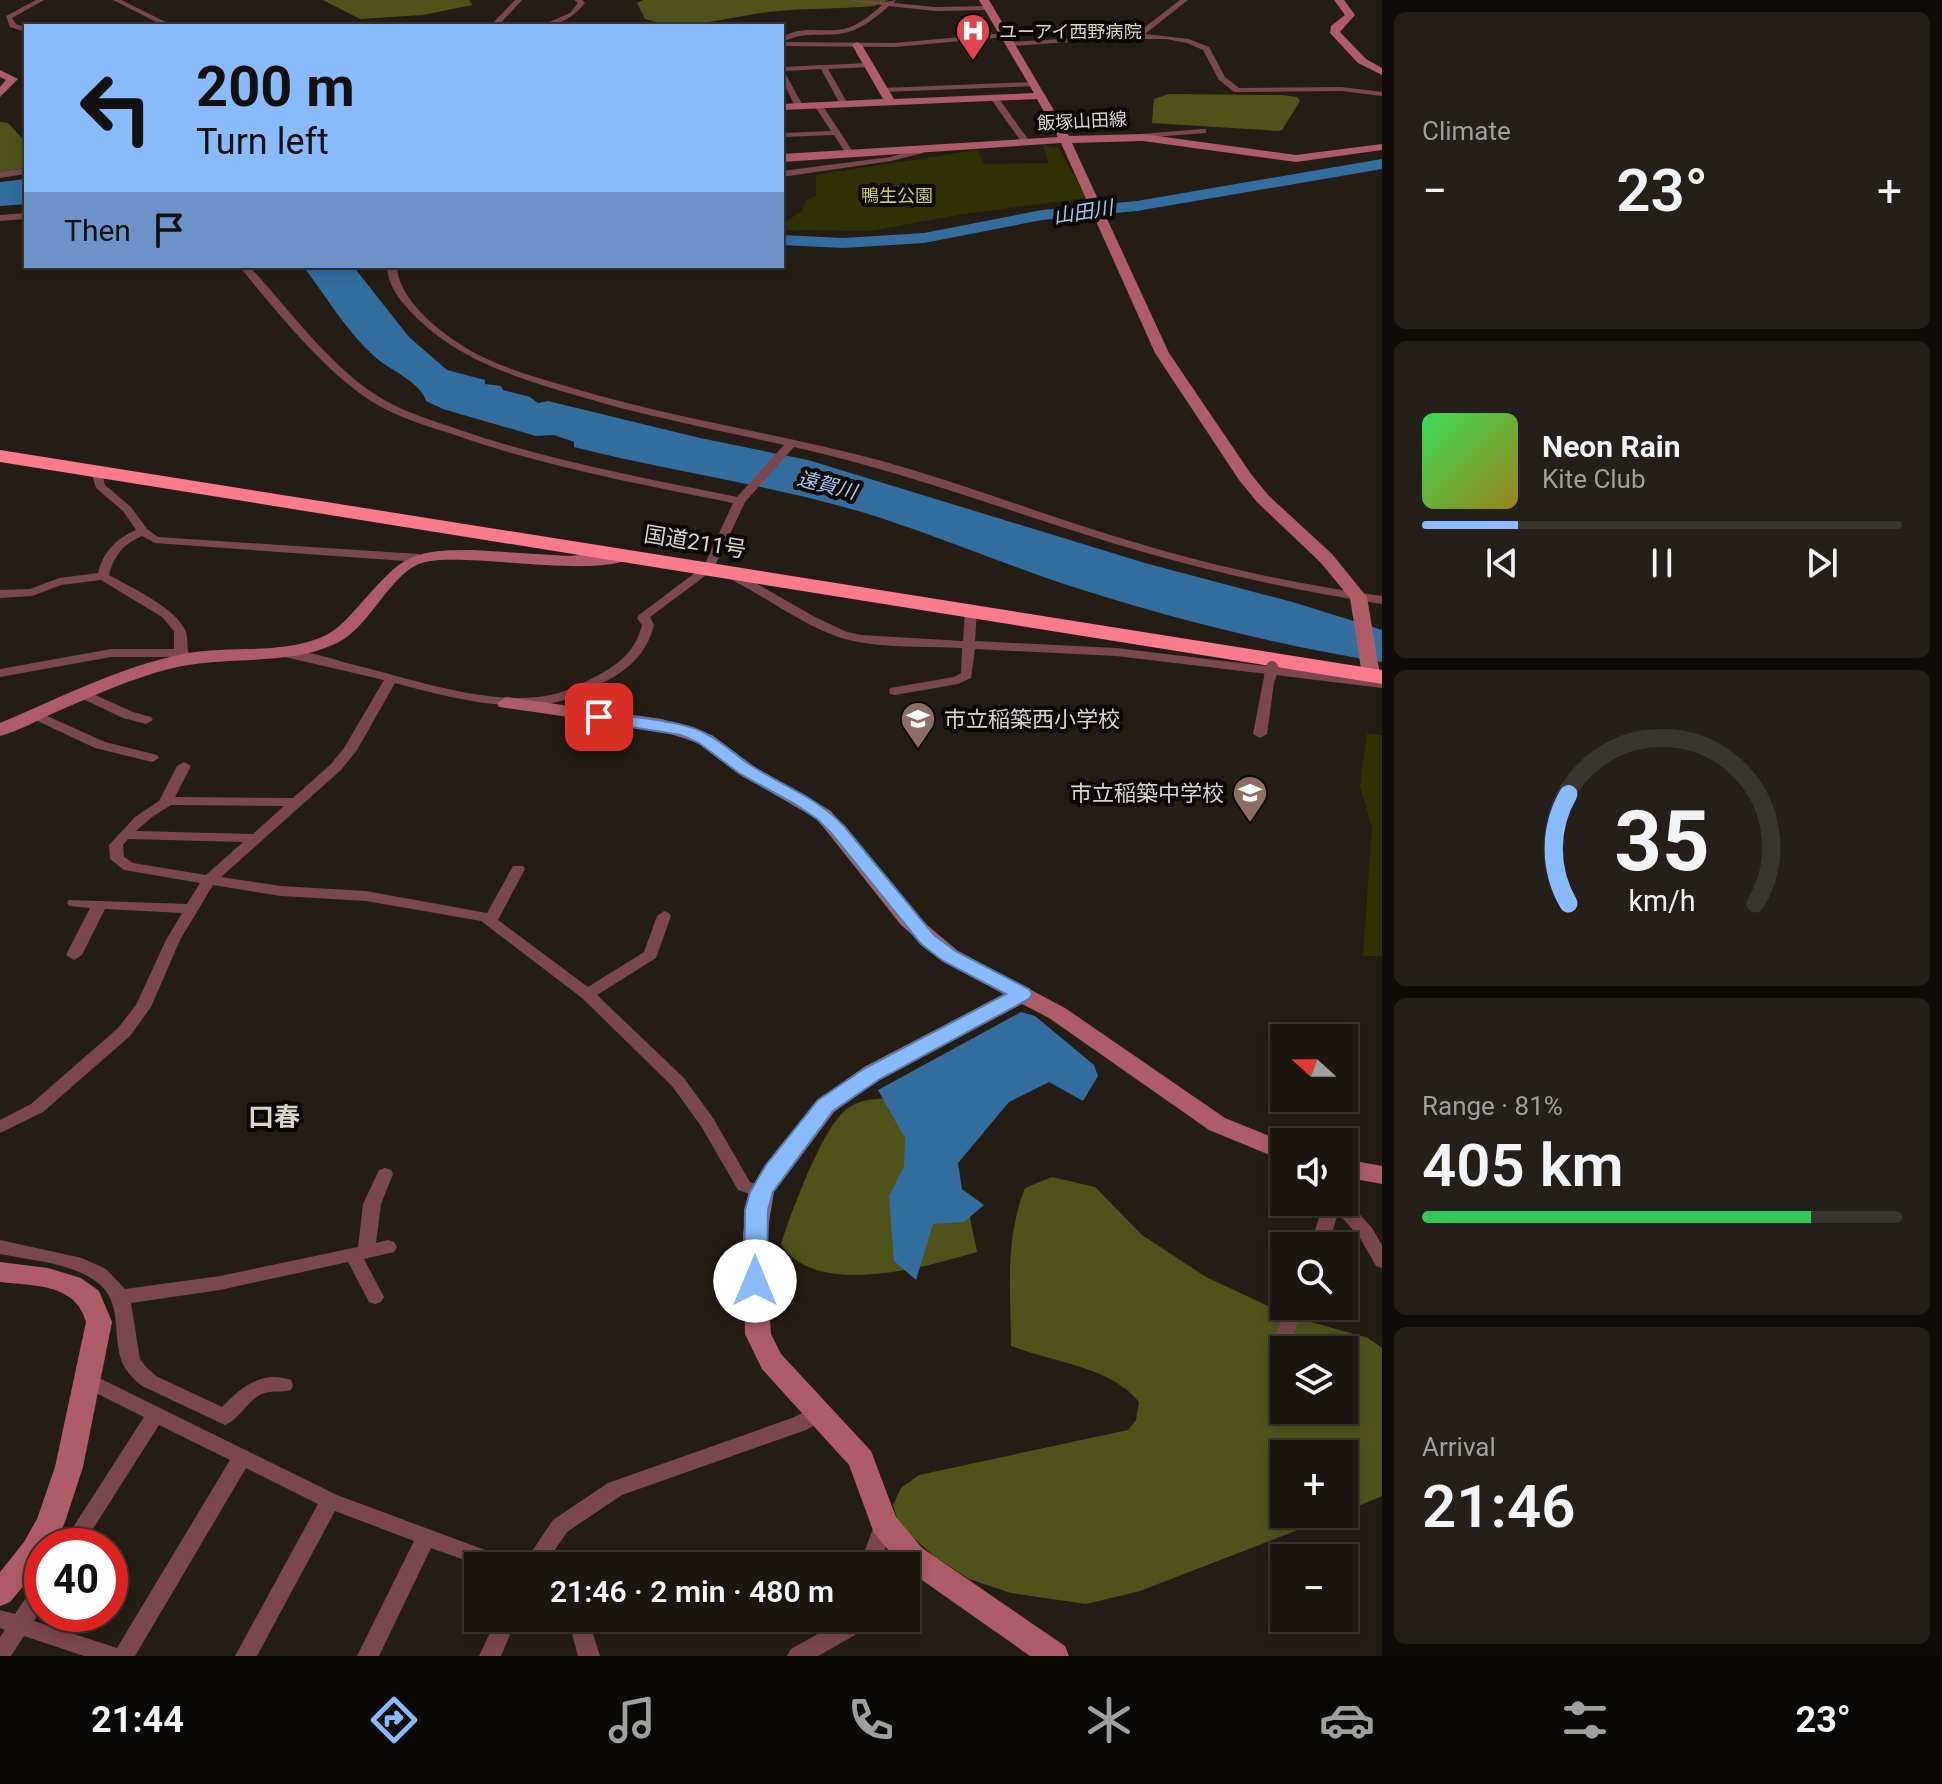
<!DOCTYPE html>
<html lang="en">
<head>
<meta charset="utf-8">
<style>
	body { margin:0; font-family:Roboto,"Noto Sans JP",sans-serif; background:#241f19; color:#f1f3f6; height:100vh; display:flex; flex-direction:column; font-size:30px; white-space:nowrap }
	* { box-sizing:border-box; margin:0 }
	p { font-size:26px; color:#a09f9f }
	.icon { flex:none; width:44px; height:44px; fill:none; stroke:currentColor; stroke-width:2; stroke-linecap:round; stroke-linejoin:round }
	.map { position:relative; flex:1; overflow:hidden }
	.sheet { display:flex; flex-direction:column; gap:12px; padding:12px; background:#0f0c09; width:560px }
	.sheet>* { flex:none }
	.top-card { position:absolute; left:24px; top:24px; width:760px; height:244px; border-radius:0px; box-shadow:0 4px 12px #0003,0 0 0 2px #393530; background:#88bafc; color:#111; overflow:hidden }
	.needle { width:52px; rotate:291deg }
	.fabs { position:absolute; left:1270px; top:1024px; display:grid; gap:16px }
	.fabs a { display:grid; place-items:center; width:88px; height:88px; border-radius:0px; background:#1b1610; box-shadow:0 4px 12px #0003,0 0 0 2px #393530; font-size:40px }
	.speed { position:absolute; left:24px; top:1528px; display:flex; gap:16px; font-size:40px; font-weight:700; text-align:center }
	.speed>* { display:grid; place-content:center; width:104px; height:104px; border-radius:50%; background:#1b1610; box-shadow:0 4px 12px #0003,0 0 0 2px #393530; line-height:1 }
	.speed .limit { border:12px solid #d22; background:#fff; color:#111 }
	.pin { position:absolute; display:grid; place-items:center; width:68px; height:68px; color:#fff; margin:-34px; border-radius:16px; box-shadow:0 4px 12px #0006 }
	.me { position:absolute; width:88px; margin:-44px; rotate:0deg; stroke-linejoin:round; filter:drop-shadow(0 0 6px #0008) }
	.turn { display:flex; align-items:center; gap:28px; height:168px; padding:0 40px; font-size:36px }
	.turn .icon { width:104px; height:104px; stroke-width:2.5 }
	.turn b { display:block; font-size:56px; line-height:68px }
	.then { display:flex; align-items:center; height:76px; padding:0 40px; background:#0003; gap:16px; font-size:30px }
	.big { font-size:60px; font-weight:600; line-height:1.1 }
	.sheet .card { flex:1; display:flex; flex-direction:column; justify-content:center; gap:12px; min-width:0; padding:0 28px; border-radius:12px; background:#241f19 }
	.sheet .dial { align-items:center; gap:0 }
	.dial svg { height:208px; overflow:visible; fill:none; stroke:#393530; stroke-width:7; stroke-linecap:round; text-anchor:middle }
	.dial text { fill:#f1f3f6; stroke:none }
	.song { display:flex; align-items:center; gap:24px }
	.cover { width:96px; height:96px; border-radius:12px; background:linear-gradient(135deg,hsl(130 70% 55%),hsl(50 70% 35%)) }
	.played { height:8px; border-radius:4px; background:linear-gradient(90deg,#88bafc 20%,#393530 20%) }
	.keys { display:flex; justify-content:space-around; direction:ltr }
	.heat { display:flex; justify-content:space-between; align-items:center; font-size:44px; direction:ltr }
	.charge { height:12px; border-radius:6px; background:linear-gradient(90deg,#34c759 81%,#393530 0) }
	.trip { position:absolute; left:464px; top:1552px; width:456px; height:80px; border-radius:0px; background:#1b1610; box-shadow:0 4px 12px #0003,0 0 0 2px #393530; font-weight:600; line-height:80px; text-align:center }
	.menu { display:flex; height:128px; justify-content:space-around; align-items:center; background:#0b0906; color:#a09f9f }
	.menu .icon { width:56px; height:56px }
	.menu .current { color:#88bafc }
	.menu b { font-size:36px; color:#f1f3f6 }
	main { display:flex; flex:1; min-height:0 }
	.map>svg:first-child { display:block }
	.green { fill:#2f3200 }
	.forest { fill:#4f531a; fill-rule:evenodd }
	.water { fill:#346e9e }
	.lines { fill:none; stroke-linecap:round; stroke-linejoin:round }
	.river { fill:#346e9e; fill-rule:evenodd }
	.street { fill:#7a474d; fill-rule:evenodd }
	.secondary { fill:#ae5c67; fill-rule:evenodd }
	.highway { fill:#fb7b8d; fill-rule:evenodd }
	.street-bridge { stroke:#7a474d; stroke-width:12 }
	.route { fill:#88bafc; stroke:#5879a4; stroke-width:2 }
	.labels { text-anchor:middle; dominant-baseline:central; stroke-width:8; stroke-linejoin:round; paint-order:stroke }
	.far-poi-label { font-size:18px; fill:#d9d4ce; stroke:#0b0805; text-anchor:start }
	.far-street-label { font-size:18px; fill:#d9d4ce; stroke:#0b0805 }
	.far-park-label { font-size:18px; fill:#c7ce68; stroke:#0b0805 }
	.far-water-label { font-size:20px; font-style:italic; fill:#9eccf6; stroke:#0b0805 }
	.street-label { font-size:22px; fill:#d9d4ce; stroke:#0b0805 }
	.poi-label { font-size:22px; fill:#d9d4ce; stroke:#0b0805; text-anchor:start }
	.quarter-label { font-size:26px; font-weight:bold; fill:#d9d4ce; stroke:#0b0805 }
</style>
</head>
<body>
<main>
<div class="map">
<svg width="1382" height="1656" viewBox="0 0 1382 1656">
	<rect width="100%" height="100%" fill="#241d15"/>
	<g class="green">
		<path d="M1043,145L1059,148L1086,198L963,214L870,231L782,230V224L802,211L806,200L816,196V175L977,150L984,164L1049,163Z"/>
		<path d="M1367,734L1382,735V956H1363L1372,827L1360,786Z"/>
	</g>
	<g class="forest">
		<path d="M323,0H469L472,5L423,15L360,19Z"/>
		<path d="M643,0H889L874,6C839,9 803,8 768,12C729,17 684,32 645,19L637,3Z"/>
		<path d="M1169,94L1283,95L1297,97L1300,101L1282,130L1278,131L1152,123L1154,99Z"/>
		<path d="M0,122L8,123L22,138L26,137V168L0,172Z"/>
		<path d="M901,1098L969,1213L977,1252C926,1267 815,1299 781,1244C791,1214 822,1127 847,1109C863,1097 881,1099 901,1098Z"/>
		<path d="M1052,1177L1095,1187L1142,1235L1206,1277L1290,1316L1368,1338L1382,1348V1496L1344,1512V1454H1284V1514H1339L1140,1591L1086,1604L1011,1593L969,1579L935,1557L899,1525L893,1505L901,1488L919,1475L1128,1430L1136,1420L1139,1402C1111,1367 1052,1362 1011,1346C1011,1291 1004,1242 1025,1188ZM1284,1350H1344V1410H1284Z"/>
	</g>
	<g class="water">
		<path d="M26,179V204L0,206V182Z"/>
		<path d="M303,266H353L409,337L432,357L447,370L485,380V384L501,386L503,390L530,397L538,403L548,401L700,438L808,460L1145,563L1296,603L1382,630V662C1279,646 1162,616 1064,584C1002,563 942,538 881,518C781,486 676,473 574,447V442L554,435L536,436L443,409L426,401C420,381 390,371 374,356C346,331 326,296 303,266Z"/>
		<path d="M1021,1012L1035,1016L1094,1065L1098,1076L1083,1101L1049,1082L1009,1102L958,1163L962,1189L984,1205L964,1222L933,1224L916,1280L894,1261L889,1196L904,1166L905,1138L878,1090Z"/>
	</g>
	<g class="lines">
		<path class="river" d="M1382,159V169L1137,211L1042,220L924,243L843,248L782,245V235L843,238L924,233L1042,210L1137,201Z"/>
		<g class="street">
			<path d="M36,0H44L12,18L16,24L26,28V32L10,27L6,16Z"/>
			<path d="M113,0H121L174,26H164Z"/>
			<path d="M515,0H522L498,26H490Z"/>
			<path d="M574,0H582L585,3C574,17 559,26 540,26L570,13L578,3Z"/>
			<path d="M847,0L886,2L896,0L894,3L935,7L989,6L992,8L989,10L935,11L889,6C874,19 860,31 839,34C819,36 802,32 783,42L895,43L1005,33L1009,35L1005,37L895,47L782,46V37C802,25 823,33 844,29C859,25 871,15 882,5Z"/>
			<path d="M1180,0H1188L1145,34L1189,39L1209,47L1225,77L1239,88L1341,87L1382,92V96L1341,91L1234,92L1219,80L1203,50L1187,43L1166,39H1112L1012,46L1008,44L1012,42L1136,34Z"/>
			<path d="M869,63H872V67L828,69L848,104L844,106L840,104L821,69L784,71L803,106L802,108H796L782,80V67Z"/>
			<path d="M1033,82L1037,84L1036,86L883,92L879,90L883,88Z"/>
			<path d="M991,96H997L1030,142L1029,144H1023L990,98Z"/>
			<path d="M815,103H821L855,155L854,157H848L834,135L782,137V133L831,131L814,105Z"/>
			<path d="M1203,129H1206V133L1140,138L1136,136L1140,134Z"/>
			<path d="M920,149H923V153L891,161L782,177V171L890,157Z"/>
			<path d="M26,168V174L0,178V172Z"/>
			<path d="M26,213V219L0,221V215Z"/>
			<path d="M239,266H249C290,310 326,362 376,395C402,412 432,420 460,430C551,461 644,478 737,497L784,445C714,429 643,416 575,395C515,377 457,360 412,313C399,299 388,286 387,266H397C398,304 453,343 485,358C514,372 545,380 576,389C677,419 781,434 882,461C961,483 1038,513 1117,537C1204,564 1292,584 1382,596V604C1289,590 1198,569 1109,542C1003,509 901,471 794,447L745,502L713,570L650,617L654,625C647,653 629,670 604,682C587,690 571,700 552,703C500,711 446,697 395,683L357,750L341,770L221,877L281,886L366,891L487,913L513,866H523L525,869L498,920L588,987L644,952L657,916L664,911L669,913L671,916L656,958L597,995L684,1078L713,1118L750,1182L768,1188L771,1192L768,1196L762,1198L738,1190L701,1126L672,1086L582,998L481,921L366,901L281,896L213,885L180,940L151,1007L130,1036L43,1112L0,1133V1120L31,1104L118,1028L136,1005L166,940L182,913L105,909L82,955L74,960L66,955L90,908L69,906L67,903L69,900L187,904L200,883L124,870L110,859L109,845L135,817L159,801L177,766L184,762L191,766L175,797L293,798L331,764L344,748L384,680L285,657L283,654L285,651C305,649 331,659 351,664C410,678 494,709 555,694C567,691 578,685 589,680C615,667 635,654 642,625L637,618L639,615L704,566L733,503C640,484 546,467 455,435C427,426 396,417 371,401C321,368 277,312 239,266ZM171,805L284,806L253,834L136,831L152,817ZM128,839L243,842L206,875L133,863L124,857L123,845Z"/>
			<path d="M96,468L101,471L105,485L131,507L147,529L158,537L419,554L425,558L419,562L155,543L142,536C124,544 114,555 109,575C130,587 175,607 185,630C190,640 184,647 192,659L190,662H182L178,657H111L0,677V669L111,649H174V631L162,617L101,580L61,585L32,596L0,598V590L30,589L59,578L98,573C103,552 117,538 136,530L123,511L96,488L91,471Z"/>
			<path d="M732,571L752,581L815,617L847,632L861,635L963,641L965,610L971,606L977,610L975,641L1116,648L1382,680V688L1275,675L1267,734L1260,738L1253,734L1264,677L1267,674L1116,656L975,649L971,678L958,684L895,695L890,694L889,691L890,688L954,677L961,673L962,648C924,646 875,649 838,637C799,623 765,596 728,578L726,575Z"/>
			<path d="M86,691L133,712L151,717L153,720L146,724L123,718L81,698L80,695Z"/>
			<path d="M36,711L105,742L157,755L159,758L152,762L95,748L31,718L29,715L31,712Z"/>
			<path d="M385,1168L391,1170L393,1174L381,1204L376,1243L388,1240L394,1242L397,1247L394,1252L364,1259L384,1297L381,1302L375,1304L369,1302L348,1262L220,1290L131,1303L140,1359L146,1367L156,1376L222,1407C241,1387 262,1370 291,1380L293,1385L291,1390C282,1393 274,1390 265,1393C248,1398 241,1419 225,1425L142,1386C135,1380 126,1372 122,1362C111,1332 125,1298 91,1278C65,1262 29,1260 0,1254V1240L82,1258L106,1269L125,1289L220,1276L358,1247L363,1204L379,1170Z"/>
			<path d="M1344,1197L1372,1228L1382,1245V1268L1376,1266L1360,1238L1338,1213L1328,1246H1310L1324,1202H1344Z"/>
			<path d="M1287,1306H1305L1290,1343L1283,1345L1276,1343L1274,1338Z"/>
			<path d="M87,1372L337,1495L512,1560L515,1566H481L431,1548L379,1656H357L414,1541L335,1511L257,1656H235L318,1504L246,1468L135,1656H84L24,1636L11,1656H0V1637L5,1630L0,1628V1610L15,1614L35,1584L42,1581V1608L34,1621L117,1648L230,1460L159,1425L82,1546H61L144,1417L80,1385L78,1380L80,1375Z"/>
			<path d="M820,1404L827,1406L830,1412L827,1418L806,1430L622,1495L567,1532L544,1566H522L553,1520L608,1483L792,1418Z"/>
			<path d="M884,1515L891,1518L894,1524L879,1566H859L877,1518Z"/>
			<path d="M497,1618H517L501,1656H479Z"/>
			<path d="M568,1618H588L600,1656H578Z"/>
			<path d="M841,1618H861L855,1635L818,1656H787L791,1649L839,1622Z"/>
		</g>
		<g class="secondary">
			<path d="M979,0H989L1069,136L1143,134L1296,155L1382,144V150L1296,162L1143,141L1072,143L1169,353L1251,474L1269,496L1332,554L1367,597L1380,675L1377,679L1371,680L1362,675L1350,598L1320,562L1257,502L1239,480L1155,353L1061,143L782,162V154L1058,137L1037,99L782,110V104L883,99L852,45L857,42L862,45L894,99L1034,93Z"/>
			<path d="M1334,0H1344L1355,15L1340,32L1366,59L1382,68V75L1358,63L1330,33L1331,26L1345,15Z"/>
			<path d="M0,70L18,79L0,97V87L6,80L0,77Z"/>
			<path d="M473,550L569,556L627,550L635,555C608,581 470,552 425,562C391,570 371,627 337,643C285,668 224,654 169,669C130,679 93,696 56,712C38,720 19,731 0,736V723C60,698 119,667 183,654C229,645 279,655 322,637C336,631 346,620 355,610C400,561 403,549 473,550Z"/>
			<path d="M506,697L662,719L712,735L753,766L831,811L915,915L958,951L1065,1008L1225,1118L1284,1142V1161L1209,1130L1049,1018L1022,1004L880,1079L834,1112L774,1192L767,1234L769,1304L771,1334L781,1354L871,1451L896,1517L922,1548L1065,1646L1069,1656H1030L902,1566L874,1533L849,1465L762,1369L745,1334L743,1234L750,1192L765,1165L818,1100L864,1067L1004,994L942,961L901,925L817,819L739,774L698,743L659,730L499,707L497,703Z"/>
			<path d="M1344,1159L1382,1166V1184L1344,1177Z"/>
			<path d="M0,1262L48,1268L81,1278L99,1291L112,1322L83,1467L65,1522L53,1546H42V1564L10,1602L0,1606V1572L24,1542L37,1519L55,1467L86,1322C76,1283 33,1286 0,1282Z"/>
		</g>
		<path class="highway" d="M0,450L1382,670V684L0,462Z"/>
		<path class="street-bridge" d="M1270,677L1272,667"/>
	</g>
	<path class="route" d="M599,712C629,717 662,718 690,727C714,734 731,752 752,766C783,786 818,798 844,826L934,935L957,952L1029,989L1032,994L1029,999L880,1079L833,1111L773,1192L768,1210L767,1281L764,1287L755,1290L747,1287L744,1281L745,1210L750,1192L766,1165L818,1100L865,1068L1006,994L943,961L921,944L831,833L817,819L795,804L740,774L699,743L681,735L593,721L591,717Z"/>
	<defs>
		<symbol id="hospital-pin" viewBox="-11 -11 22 30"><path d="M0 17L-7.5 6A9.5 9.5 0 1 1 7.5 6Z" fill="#e0444e" stroke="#0b0805"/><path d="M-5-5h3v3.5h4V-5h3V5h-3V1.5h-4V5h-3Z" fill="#fff"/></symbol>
		<symbol id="school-pin" viewBox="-11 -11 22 30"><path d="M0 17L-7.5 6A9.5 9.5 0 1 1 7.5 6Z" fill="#8d6e63" stroke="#0b0805"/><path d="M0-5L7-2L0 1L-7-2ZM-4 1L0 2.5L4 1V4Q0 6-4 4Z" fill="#fff"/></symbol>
	</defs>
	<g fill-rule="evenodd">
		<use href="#hospital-pin" x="953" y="11" width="40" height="54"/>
		<use href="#school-pin" x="898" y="699" width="40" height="54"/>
		<use href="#school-pin" x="1230" y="773" width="40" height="54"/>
	</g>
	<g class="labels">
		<g class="far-poi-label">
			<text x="999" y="31">ユーアイ西野病院</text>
		</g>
		<g class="far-street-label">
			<text transform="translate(1082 121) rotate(-3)">飯塚山田線</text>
		</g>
		<g class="far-park-label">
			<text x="897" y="195">鴨生公園</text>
		</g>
		<g class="far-water-label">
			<text transform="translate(1083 212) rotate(-9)">山田川</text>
			<text transform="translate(827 485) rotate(14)">遠賀川</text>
		</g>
		<g class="street-label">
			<text transform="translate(695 542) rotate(9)">国道211号</text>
		</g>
		<g class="poi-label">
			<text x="944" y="719">市立稲築西小学校</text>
			<text x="1224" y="793" text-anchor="end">市立稲築中学校</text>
		</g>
		<g class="quarter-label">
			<text x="274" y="1117">口春</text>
		</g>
	</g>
</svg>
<div class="fabs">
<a><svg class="needle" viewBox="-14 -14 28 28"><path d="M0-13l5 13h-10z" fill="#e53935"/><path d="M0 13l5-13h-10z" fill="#a09f9f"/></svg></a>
<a><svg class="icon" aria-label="sound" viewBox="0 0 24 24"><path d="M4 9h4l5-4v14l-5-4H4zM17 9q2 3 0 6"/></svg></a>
<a><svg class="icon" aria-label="search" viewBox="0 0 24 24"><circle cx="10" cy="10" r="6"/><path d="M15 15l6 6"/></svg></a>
<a><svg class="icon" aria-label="layers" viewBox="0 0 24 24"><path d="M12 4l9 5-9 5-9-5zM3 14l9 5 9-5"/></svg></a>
<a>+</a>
<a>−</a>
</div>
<div class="speed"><div class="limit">40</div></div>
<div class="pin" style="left:599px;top:717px;background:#d93025"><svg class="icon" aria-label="arrive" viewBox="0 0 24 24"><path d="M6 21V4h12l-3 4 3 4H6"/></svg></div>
<svg class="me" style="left:755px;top:1281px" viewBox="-20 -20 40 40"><circle r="19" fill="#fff"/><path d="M0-13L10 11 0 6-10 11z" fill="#88bafc"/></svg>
<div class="trip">21:46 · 2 min · 480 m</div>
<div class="top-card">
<div class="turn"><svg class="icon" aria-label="left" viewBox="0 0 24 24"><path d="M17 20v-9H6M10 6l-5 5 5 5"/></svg><div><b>200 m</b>Turn left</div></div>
<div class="then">Then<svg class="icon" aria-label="arrive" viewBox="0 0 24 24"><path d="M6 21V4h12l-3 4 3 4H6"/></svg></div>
</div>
</div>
<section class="sheet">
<div class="card"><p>Climate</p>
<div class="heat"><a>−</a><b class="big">23°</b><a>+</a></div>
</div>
<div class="card">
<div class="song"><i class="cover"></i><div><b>Neon Rain</b><p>Kite Club</p></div></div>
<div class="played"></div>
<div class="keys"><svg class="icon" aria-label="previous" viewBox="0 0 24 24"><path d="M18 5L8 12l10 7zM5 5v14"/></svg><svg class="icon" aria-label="pause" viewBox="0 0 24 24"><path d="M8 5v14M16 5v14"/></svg><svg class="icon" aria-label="next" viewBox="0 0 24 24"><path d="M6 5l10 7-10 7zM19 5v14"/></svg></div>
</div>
<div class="card dial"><svg viewBox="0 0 100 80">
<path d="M14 69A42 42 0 1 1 86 69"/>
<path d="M14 69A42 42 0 0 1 14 27" stroke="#88bafc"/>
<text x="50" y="56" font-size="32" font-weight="700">35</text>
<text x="50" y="72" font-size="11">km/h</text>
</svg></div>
<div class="card"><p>Range · 81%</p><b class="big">405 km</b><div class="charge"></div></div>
<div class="card"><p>Arrival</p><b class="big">21:46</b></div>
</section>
</main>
<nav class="menu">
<b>21:44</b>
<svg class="icon current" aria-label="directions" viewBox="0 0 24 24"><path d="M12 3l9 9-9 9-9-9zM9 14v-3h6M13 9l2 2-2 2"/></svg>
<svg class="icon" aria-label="music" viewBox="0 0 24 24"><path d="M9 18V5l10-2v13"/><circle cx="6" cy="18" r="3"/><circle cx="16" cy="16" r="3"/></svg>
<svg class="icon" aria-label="phone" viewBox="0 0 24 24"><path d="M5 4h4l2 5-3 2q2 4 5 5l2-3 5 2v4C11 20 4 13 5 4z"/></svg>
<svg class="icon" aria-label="climate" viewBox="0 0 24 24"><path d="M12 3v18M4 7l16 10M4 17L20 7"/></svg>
<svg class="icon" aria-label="car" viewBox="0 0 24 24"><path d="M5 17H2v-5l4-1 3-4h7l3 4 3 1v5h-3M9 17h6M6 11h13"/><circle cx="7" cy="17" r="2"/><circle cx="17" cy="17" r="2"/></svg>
<svg class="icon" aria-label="filters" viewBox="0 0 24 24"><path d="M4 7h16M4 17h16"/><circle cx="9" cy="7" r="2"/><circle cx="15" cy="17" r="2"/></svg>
<b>23°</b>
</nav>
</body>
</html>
